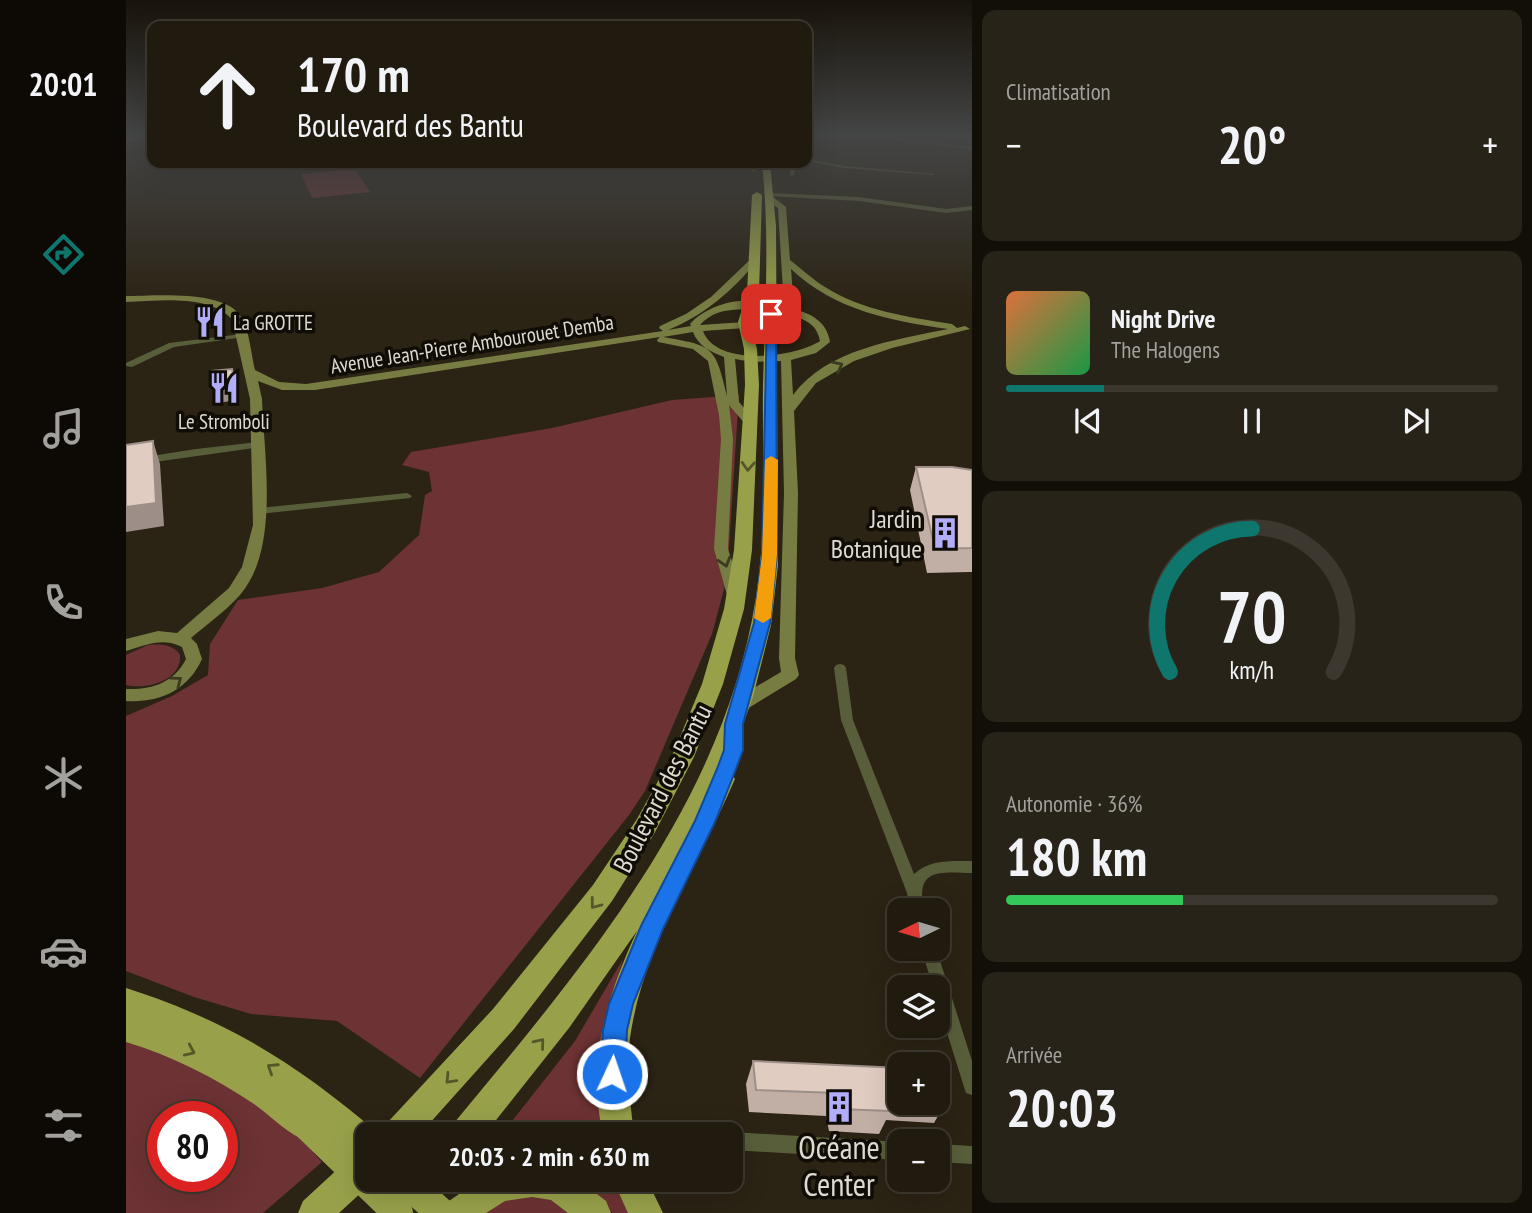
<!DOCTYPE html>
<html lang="fr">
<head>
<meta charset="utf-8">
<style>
	body { margin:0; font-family:"PT Sans Narrow",sans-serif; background:#282318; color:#f1f3f6; height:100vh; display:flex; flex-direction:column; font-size:26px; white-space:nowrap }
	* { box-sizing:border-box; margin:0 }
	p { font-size:23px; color:#a2a19e }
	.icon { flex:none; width:38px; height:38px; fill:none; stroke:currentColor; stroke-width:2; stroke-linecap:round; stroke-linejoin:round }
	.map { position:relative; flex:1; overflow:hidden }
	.panel { display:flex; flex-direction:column; gap:10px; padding:10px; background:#120e08; width:560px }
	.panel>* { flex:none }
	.top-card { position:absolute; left:21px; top:21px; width:665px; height:147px; border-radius:14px; box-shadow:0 7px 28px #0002,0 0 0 2px #3d382f; background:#201a0f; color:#f1f3f6; overflow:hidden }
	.needle { width:46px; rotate:265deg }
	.fabs { position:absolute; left:761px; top:898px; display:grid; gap:14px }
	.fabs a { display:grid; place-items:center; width:63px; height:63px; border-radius:14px; background:#201a0f; box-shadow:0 7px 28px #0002,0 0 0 2px #3d382f; font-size:35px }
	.speed { position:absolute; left:21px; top:1101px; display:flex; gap:14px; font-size:35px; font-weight:700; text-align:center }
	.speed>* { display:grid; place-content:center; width:91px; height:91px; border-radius:50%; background:#201a0f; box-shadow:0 7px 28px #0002,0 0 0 2px #3d382f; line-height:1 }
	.speed .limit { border:10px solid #d22; background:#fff; color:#111 }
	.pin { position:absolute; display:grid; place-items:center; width:60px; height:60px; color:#fff; margin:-30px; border-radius:14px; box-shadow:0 4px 10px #0006 }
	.me { position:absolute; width:77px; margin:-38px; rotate:3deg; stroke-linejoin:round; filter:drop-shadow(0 0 5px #0008) }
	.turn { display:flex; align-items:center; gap:24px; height:147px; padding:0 35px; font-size:32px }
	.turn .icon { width:91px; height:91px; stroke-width:2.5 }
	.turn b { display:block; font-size:49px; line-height:60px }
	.big { font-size:52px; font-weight:700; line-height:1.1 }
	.panel .tile { flex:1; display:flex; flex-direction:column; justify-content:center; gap:10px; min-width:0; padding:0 24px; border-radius:14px; background:#282318 }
	.panel .dial { align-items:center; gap:0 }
	.dial svg { height:182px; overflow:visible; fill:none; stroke:#3d382f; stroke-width:7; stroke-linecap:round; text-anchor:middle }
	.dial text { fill:#f1f3f6; stroke:none }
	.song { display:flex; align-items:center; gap:21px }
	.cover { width:84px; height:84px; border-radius:10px; background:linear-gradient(135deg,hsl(20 70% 55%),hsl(140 70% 35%)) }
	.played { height:7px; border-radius:4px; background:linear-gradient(90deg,#0f766e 20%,#3d382f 20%) }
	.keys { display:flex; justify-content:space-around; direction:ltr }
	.heat { display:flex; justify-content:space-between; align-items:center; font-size:38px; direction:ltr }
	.charge { height:10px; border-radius:5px; background:linear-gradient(90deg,#34c759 36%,#3d382f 0) }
	.trip { position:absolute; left:229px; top:1122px; width:388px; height:70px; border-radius:14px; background:#201a0f; box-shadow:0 7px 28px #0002,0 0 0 2px #3d382f; font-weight:700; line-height:70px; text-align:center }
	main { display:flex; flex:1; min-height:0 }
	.menu { display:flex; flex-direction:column; width:126px; justify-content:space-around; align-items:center; background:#0d0a06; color:#a2a19e }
	.menu .icon { width:49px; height:49px }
	.menu .on { color:#0f766e }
	.menu b { font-size:32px; color:#f1f3f6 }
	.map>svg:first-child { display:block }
	.green { fill:#6d3233; fill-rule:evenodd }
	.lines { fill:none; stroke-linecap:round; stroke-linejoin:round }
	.minor { fill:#595e3a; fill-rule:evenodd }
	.secondary { fill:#777d42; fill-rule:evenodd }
	.trunk { fill:#98a14a; fill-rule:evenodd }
	.secondary-bridge { stroke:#777d42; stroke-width:10 }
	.trunk-bridge { stroke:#98a14a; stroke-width:30 }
	.wall { fill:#c1afa6 }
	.shaded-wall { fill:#9d8f87 }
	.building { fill:#e0ccc1; stroke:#9d8f87; stroke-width:2 }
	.oneway { stroke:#393a1f }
	.oneway2 { stroke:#545728 }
	.route { fill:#1a73e8; stroke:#114b97; stroke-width:2 }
	.slow { fill:#f59e0b }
	.labels { text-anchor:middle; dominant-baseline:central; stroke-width:7; stroke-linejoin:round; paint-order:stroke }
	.far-poi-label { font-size:21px; fill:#dfdad0; stroke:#100d07; text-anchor:start }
	.far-street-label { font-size:21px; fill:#dfdad0; stroke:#100d07 }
	.poi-label { font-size:26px; fill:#dfdad0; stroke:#100d07; text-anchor:end }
	.street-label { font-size:26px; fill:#dfdad0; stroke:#100d07 }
	.near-poi-label { font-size:32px; fill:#dfdad0; stroke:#100d07 }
</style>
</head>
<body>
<main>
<nav class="menu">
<b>20:01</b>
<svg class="icon on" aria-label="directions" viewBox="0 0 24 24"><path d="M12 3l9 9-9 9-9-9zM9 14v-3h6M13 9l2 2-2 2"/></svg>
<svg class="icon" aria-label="music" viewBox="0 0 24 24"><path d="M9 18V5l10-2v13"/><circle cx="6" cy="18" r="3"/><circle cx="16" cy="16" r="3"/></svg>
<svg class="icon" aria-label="phone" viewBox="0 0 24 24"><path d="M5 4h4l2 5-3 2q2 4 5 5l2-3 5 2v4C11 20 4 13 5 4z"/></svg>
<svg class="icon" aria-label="climate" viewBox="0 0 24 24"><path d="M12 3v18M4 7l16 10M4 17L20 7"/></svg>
<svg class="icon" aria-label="car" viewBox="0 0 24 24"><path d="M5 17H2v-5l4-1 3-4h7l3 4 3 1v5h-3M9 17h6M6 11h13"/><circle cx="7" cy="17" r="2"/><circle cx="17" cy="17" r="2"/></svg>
<svg class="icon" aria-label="filters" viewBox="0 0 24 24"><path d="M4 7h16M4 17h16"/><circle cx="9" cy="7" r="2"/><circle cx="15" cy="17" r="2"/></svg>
</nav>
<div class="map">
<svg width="846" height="1213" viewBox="0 0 846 1213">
	<rect width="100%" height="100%" fill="#2b2314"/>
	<g class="green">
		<path d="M229,169L244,192L186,198L175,174Z"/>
		<path d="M613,395L601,578L586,634L519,791L503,815L294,1078L211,1021L125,1014L68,997L0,971V716L46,696L82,675L84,644L112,600L196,588L253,572L293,535L299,495L306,491L303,472L276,465L285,452L426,428L546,400Z"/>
		<path d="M22,645C34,644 47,644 54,655C56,681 20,690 0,685V655Z"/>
		<path d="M497,959L487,994L478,1134H376L449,1041Z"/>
		<path d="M0,1038C58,1057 117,1084 163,1125C175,1136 185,1150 196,1162L137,1213H0ZM37,1116H96V1176H37Z"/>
		<path d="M443,1180H489L504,1213H487Z"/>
		<path d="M419,1195L451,1213H347L371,1198Z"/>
	</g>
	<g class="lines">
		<g class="minor">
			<path d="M738,136L846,147V149L740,137Z"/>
			<path d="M681,159L718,166L809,174L807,175L718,168L681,161Z"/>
			<path d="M666,163H670L668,175L666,176L664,175Z"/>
			<path d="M643,193L733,197L820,209L846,206V210L820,213L733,201L641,196Z"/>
			<path d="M116,334L118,335V337L48,347L6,367L0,366V363L43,343Z"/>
			<path d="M132,442L136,445L135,447L0,466V460L70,449Z"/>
			<path d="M281,493L286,496L284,498L133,514L128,511L133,508Z"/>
			<path d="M714,664L718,665L720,668L727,720L788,874C804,859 826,861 846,861V873C813,872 789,868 798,910H784L781,893L715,720L708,668L710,665Z"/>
			<path d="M795,948H810L846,1061V1095L840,1093L838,1087L812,1004V987H807Z"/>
			<path d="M606,1132L774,1142V1160L606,1150V1134H602Z"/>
			<path d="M812,1144L846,1146V1164L812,1162Z"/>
		</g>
		<g class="secondary">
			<path d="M15,136L26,137L0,143V139Z"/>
			<path d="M640,196H646L660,207L664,260C676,269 686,279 699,287C737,311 783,317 826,324L831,328L839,326L844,329L766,348L728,361L690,383L668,411L672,493L669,658L673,675L670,679L621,709H609L606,704L609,699L655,672L653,658L658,493L655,361L626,362L609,359L613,402L630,422L628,425H620L603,405L607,439L602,549L617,595L609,600L601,595L588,549L595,439L593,415L582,361L567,349L532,342L531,340L534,337L189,390H156L132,381L136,399C138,456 154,549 114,595C100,611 81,624 65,638L71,644L76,659C62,690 34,703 0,701V689C25,690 48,683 60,659L56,647C36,637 20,645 0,651V639L32,631L51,633L103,588L116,567L127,525L124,399L106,319C81,294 33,301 0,302V296C28,296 99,289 115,317C124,331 125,355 129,370L153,382L180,384L537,331L533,328L534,326L560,314L585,297L629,255L633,258L632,260C607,290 579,315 542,330L565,326L564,324C579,306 619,293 640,306L638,308C615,311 592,305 574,325L619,322L624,325L619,328L577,331C590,367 668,358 694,341C689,312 658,319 640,307L645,304L658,307L652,208L640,200ZM665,269C708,310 765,321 822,329C769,340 701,349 667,395L665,360L690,353L704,342C701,322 686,314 668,309ZM567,332C572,346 585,352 598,357L601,396C589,345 587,346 537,337Z"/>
		</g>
		<g class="trunk">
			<path d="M617,163H626L634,169L627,171Z"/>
			<path d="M636,163H644L650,226L652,565L645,625L627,697L600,771L605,773L609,779C573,863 517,946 504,1038C500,1070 504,1102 508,1134H476C474,1118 471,1101 471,1085C470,1032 489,978 511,931L443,1028L359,1134H323L328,1123C457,967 598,804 630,597C641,527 636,456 637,385C639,311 644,236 636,163Z"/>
			<path d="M631,192L636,195L633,293L624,323L631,349L633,385L626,550L618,609L597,684L568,757L528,834L486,901L388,1029L294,1134H256L261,1123L367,1009L467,885L511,819L546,756L576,684L598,609L608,550L619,385L618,349L612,322L621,293L626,195Z"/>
			<path d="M0,988C103,1021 171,1064 253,1134H242V1180H249L213,1213H172L177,1201L227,1155L197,1128L193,1137L182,1142C162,1134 146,1117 128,1104C88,1077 46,1056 0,1042Z"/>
			<path d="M353,1180H453L480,1201L485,1213H442L425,1200L406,1197L379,1201L360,1213H318L323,1201Z"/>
			<path d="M487,1180H521L537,1213H502Z"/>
		</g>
		<path class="secondary-bridge" d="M635,306L645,307"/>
		<g class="trunk-bridge">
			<path d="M182,1126L272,1213"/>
			<path d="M278,1180L315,1213"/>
		</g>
	</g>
	<g class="wall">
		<path d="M790,467L846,470V572H843L801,573L784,490Z"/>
		<path d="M627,1061L774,1068V1102H812V1070L821,1100L808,1123L760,1120L753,1134L703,1131L700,1116L623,1112L620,1084Z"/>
	</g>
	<g class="shaded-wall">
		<path d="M106,369L112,400L91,403L87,389Z"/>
		<path d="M27,441L34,464L38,526L0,532V507Z"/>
	</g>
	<g class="building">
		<path d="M106,369L109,386L87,389L86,371Z"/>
		<path d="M27,441L30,503L0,507V445Z"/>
		<path d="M790,467H826L846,470V548L809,549Z"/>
		<path d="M627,1061L774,1068V1098L762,1097L765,1111L713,1109L710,1093L630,1090Z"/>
		<path d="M812,1070H813L821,1100H812Z"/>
	</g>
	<defs><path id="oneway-chevron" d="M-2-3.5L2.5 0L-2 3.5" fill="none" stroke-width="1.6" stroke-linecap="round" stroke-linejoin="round" transform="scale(1.75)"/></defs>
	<g class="oneway">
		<use href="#oneway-chevron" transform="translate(712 366) rotate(-27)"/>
		<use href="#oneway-chevron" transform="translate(599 562) rotate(73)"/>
		<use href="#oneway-chevron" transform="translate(51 681) rotate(-37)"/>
	</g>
	<g class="oneway2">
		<use href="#oneway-chevron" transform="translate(622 466) rotate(93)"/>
		<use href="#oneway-chevron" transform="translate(469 904) rotate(127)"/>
		<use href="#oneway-chevron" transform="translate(414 1043) rotate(-51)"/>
		<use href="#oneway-chevron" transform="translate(64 1051) rotate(24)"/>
		<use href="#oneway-chevron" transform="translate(146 1068) rotate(-147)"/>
		<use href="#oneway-chevron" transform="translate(324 1079) rotate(133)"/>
	</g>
	<linearGradient id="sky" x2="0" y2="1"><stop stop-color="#18130b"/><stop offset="0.44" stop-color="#444545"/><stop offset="1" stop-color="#444545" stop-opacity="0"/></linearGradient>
	<rect width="846" height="306" fill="url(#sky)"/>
	<path class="route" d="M641,311L650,314L651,555L644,623L617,724V750L610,769L589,822L537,929L507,1004L501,1030L499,1074L495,1083L486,1086L477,1083L474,1074L477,1030L483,1004L515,926L569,821L591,769L598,750L599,724L628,623L636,555Z"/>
	<path class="slow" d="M645,456L652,460L651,555L645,618L637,623L628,618L636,555L639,460Z"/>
	<defs>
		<symbol id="restaurant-bare" viewBox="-9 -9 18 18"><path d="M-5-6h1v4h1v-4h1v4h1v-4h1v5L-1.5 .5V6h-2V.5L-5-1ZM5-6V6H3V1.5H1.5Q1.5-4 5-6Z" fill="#b2adf9" stroke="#100d07" stroke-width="2.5" paint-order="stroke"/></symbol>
		<symbol id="building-bare" viewBox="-9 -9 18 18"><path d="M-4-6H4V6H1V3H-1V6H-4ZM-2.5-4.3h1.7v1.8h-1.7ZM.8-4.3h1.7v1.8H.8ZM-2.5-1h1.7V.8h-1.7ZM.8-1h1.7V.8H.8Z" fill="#b2adf9" stroke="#100d07" stroke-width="2.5" paint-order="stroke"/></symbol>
	</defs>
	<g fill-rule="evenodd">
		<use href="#restaurant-bare" x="62" y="300" width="44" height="44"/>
		<use href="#restaurant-bare" x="76" y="366" width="44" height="44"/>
		<use href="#building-bare" x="797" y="511" width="44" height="44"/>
		<use href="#building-bare" x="691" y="1085" width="44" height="44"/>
	</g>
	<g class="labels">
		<g class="far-poi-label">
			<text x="107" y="322">La GROTTE</text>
			<text x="98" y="421" text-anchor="middle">Le Stromboli</text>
		</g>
		<g class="far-street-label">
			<text transform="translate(346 344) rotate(-9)">Avenue Jean-Pierre Ambourouet Demba</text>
		</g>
		<g class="poi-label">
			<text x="796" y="518">Jardin<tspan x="796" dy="30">Botanique</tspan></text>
		</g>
		<g class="street-label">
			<text transform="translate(536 788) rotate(-63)">Boulevard des Bantu</text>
		</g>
		<g class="near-poi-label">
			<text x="713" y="1147">Océane<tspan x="713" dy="37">Center</tspan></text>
		</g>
	</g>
</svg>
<div class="fabs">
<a><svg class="needle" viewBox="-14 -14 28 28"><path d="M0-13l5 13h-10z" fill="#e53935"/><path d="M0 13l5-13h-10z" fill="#a2a19e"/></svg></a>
<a><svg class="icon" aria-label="layers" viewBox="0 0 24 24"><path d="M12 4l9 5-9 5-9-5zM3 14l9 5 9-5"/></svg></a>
<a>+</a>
<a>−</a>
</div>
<div class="speed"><div class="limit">80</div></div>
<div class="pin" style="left:645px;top:314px;background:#d93025"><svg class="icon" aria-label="arrive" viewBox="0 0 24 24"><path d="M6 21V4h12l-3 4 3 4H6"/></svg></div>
<svg class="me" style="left:486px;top:1074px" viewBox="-20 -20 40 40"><circle r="17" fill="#1a73e8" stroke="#fff" stroke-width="3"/><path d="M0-11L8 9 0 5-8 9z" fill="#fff"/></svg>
<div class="trip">20:03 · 2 min · 630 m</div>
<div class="top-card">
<div class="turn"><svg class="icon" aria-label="ahead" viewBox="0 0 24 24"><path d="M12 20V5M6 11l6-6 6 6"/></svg><div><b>170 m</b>Boulevard des Bantu</div></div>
</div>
</div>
<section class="panel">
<div class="tile"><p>Climatisation</p>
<div class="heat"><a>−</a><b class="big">20°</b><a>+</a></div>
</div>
<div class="tile">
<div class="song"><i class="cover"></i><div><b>Night Drive</b><p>The Halogens</p></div></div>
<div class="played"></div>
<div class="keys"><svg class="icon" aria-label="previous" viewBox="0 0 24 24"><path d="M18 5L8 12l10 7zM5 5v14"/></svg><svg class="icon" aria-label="pause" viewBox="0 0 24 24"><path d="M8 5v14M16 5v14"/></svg><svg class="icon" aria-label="next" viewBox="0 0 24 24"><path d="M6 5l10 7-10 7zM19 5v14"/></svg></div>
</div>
<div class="tile dial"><svg viewBox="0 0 100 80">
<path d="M14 69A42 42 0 1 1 86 69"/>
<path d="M14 69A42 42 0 0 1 50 6" stroke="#0f766e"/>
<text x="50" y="56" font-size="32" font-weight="700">70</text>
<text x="50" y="72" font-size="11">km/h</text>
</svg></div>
<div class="tile"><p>Autonomie · 36%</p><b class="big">180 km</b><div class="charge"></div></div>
<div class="tile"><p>Arrivée</p><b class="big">20:03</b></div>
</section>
</main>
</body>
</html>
